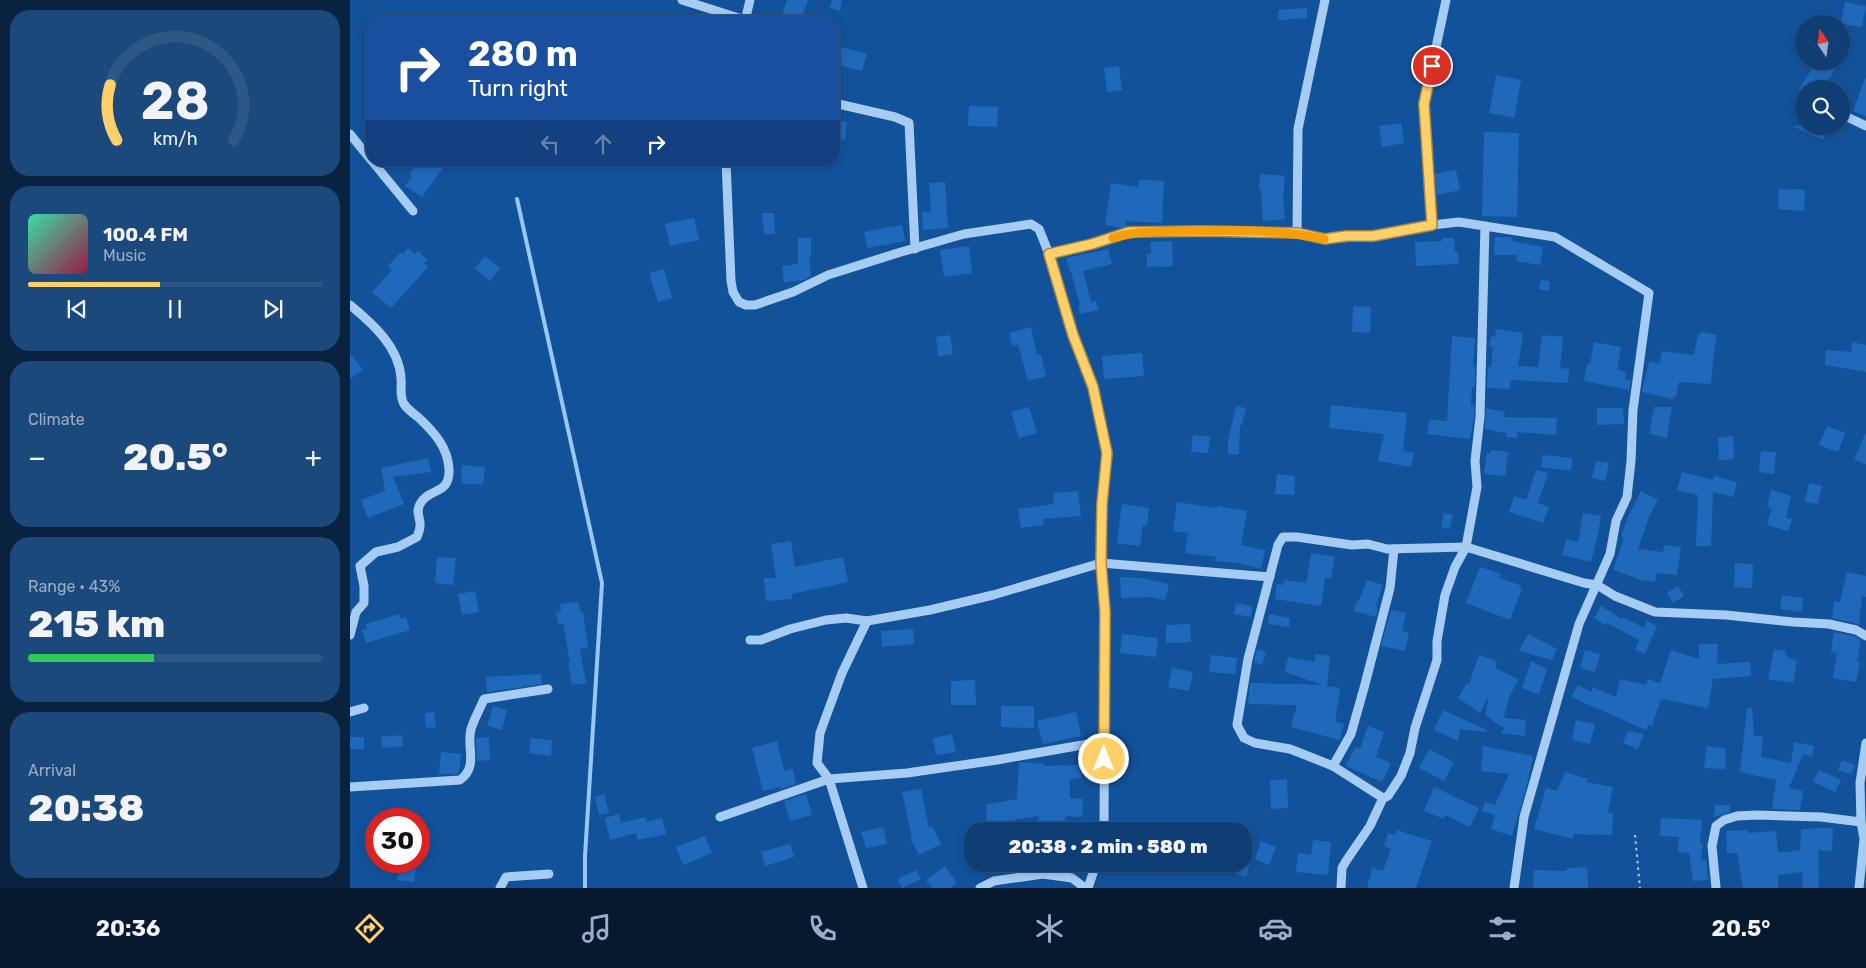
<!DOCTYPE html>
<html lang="en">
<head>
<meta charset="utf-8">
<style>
	body { margin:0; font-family:Rubik,sans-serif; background:#1c497c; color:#f1f3f6; height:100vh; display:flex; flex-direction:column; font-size:19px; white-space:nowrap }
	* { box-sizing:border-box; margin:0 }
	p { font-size:16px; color:#9baec5 }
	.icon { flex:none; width:28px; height:28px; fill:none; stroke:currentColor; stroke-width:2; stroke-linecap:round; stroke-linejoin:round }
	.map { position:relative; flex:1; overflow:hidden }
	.drawer { display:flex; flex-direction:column; gap:10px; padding:10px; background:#082240; width:350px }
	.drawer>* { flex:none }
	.guide { position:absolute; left:15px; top:15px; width:475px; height:152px; border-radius:20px; box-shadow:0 2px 8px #0003,0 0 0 1px #2e5786; background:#1a4fa0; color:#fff; overflow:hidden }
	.needle { width:32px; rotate:347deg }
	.fabs { position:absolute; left:1445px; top:15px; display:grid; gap:10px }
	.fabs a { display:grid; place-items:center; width:55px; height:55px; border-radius:50%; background:#0e3e74; box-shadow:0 2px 8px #0003,0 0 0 1px #2e5786; font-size:25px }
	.speed { position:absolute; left:15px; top:808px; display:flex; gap:10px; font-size:25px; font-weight:700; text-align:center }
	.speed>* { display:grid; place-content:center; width:65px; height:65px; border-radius:50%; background:#0e3e74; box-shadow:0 2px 8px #0003,0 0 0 1px #2e5786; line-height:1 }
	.speed .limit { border:8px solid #d22; background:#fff; color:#111 }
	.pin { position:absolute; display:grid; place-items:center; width:42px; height:42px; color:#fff; margin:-21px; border:2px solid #fff; border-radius:50%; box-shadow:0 1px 5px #0007 }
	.me { position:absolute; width:55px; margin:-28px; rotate:0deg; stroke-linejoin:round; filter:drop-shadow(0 0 4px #0008) }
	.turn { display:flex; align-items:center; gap:18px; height:105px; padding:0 20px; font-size:22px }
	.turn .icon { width:65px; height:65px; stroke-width:2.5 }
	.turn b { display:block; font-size:35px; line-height:42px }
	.lanes { display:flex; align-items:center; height:48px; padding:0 20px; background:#0003; justify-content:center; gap:25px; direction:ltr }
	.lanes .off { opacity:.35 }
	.big { font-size:38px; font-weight:800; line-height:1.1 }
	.drawer .tile { flex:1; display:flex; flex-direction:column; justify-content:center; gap:8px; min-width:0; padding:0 18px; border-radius:20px; background:#1c497c }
	.drawer .dial { align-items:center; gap:0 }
	.dial svg { height:130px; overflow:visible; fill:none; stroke:#2e5786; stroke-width:7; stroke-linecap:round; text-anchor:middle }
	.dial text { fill:#f1f3f6; stroke:none }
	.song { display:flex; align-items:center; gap:15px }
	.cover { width:60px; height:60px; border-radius:8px; background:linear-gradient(135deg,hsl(160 70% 55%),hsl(340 70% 35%)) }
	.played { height:5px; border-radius:2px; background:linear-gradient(90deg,#ffcf69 45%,#2e5786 45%) }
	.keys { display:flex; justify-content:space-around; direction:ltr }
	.heat { display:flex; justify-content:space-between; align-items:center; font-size:28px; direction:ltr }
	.charge { height:8px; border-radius:4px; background:linear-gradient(90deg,#34c759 43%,#2e5786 0) }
	.trip { position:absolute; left:614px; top:822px; width:288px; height:50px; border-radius:20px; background:#0e3e74; box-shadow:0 2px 8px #0003,0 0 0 1px #2e5786; font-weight:800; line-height:50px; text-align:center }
	.dock { display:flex; height:80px; justify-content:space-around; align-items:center; background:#06192e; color:#9baec5 }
	.dock .icon { width:35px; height:35px }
	.dock .selected { color:#ffcf69 }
	.dock b { font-size:22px; color:#f1f3f6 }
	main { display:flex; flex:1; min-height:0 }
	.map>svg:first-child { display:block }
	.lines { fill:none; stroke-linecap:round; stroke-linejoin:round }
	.stream { stroke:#98c7f7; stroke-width:4 }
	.building { fill:#2069ba }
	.path { stroke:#a6ccf4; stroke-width:2; stroke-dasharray:2.5 4; stroke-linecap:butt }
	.minor { stroke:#a6ccf4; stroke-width:9 }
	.route-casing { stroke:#a68744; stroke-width:12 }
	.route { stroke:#ffcf69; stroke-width:9 }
	.slow { stroke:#f59e0b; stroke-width:9 }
</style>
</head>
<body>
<main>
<section class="drawer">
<div class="tile dial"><svg viewBox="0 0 100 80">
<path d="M14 69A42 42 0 1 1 86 69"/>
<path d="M14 69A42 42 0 0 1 10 35" stroke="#ffcf69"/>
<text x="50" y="56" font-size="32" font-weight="700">28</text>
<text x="50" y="72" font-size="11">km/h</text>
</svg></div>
<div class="tile">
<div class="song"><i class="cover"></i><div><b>100.4 FM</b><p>Music</p></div></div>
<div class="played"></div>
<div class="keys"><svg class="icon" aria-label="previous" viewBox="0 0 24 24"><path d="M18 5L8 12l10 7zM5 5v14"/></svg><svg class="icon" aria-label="pause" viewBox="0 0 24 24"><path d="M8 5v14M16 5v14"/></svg><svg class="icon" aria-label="next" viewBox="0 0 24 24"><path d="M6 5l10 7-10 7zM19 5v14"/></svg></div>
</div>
<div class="tile"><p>Climate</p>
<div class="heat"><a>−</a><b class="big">20.5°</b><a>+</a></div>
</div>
<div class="tile"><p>Range · 43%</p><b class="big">215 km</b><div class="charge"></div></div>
<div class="tile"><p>Arrival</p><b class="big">20:38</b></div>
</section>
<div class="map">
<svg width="1516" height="888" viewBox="0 0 1516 888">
	<rect width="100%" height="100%" fill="#12529b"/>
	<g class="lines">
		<path class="stream" d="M167,199L252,583L235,856V888"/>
	</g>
	<g class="building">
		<path d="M437,0H458L451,21L432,16Z"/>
		<path d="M482,0H492L490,11L480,8Z"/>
		<path d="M1495,2L1516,6L1512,27L1491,24Z"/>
		<path d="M957,8V18L929,20L928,10Z"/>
		<path d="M491,47L517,54L512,71L487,65Z"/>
		<path d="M1467,61H1490L1473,89H1449Z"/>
		<path d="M769,66L772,90L757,92L754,68Z"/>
		<path d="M1146,75L1171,80L1164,118L1139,113Z"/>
		<path d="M1515,78H1516V116L1503,111Z"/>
		<path d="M619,106L648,107L647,127L618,126Z"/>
		<path d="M484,121L497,122L495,140L484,139Z"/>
		<path d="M1051,123L1054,143L1032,147L1029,126Z"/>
		<path d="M1442,126H1479L1473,140Z"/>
		<path d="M1134,132L1169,133L1167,217L1132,216Z"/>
		<path d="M68,161H98L72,197L55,186L62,176L59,174Z"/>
		<path d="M1106,170L1110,190L1087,195L1085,174Z"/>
		<path d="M910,174L935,176L933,198L935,219L913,221L911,190H909Z"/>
		<path d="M789,180L814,181L812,223L776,221V227L772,228L755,225L761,183L788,187Z"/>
		<path d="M595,182L598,228L573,230L572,212L581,211L579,183Z"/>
		<path d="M1429,189L1455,190L1454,211L1428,209Z"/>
		<path d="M412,213H424L425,234H414Z"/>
		<path d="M344,218L349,240L320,246L315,224Z"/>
		<path d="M552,225L555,241L517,248L514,232Z"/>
		<path d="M1145,237H1162V241L1193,247L1190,265L1166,261L1167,255H1144Z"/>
		<path d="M448,238H461V258H459L461,276L454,280L434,282L432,266L448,264Z"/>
		<path d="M1092,238H1104L1105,252H1108L1109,264L1066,266L1065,242L1092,241Z"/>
		<path d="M822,241L823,266L797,267V254H801L800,242Z"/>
		<path d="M619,246L622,273L594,277L590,250Z"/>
		<path d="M58,248L65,254L68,251L78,260L74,263L78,267L41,308L22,292L42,270L38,266L51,252L53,254Z"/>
		<path d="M758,249L762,264L733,271L741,302L746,301L749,310L730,314L728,305H730L721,272H720L716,258Z"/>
		<path d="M135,256L150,268L140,281L125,269Z"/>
		<path d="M314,269L322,298L308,302L299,273Z"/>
		<path d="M1191,280L1200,281L1199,291L1189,289Z"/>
		<path d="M1003,306L1021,307L1020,333L1002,332Z"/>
		<path d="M681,327L687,355L691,354L696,376L678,381L668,344L662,346L659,333Z"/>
		<path d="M1146,329L1173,333L1168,366L1188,367L1192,335L1213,337L1210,368L1219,369L1218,383L1161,380L1160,389L1137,388L1138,367H1141L1143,347L1139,346L1141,336L1145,337Z"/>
		<path d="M1351,332L1367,335L1364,353L1361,384L1329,382L1326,396H1324L1323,399L1292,392L1299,361L1309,364L1312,351L1344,355L1348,334H1351Z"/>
		<path d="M600,335L603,354L588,356L586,337Z"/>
		<path d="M1102,336L1125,338L1123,366H1125V387H1122L1121,405H1124V417L1120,439L1077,434L1079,420L1097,421Z"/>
		<path d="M1244,342L1271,347L1267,370L1276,372L1275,379L1281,380L1279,390L1234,381L1237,364H1240Z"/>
		<path d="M1502,342L1516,345V372L1475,365L1476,350L1501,352Z"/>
		<path d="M0,353L13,370L0,379Z"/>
		<path d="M792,353L794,376L754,379L752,356Z"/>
		<path d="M981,405L1057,413L1053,451L1064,453L1061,467L1028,461L1034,434L979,428Z"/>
		<path d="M886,406L896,408L892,425H890L889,455L878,454V441Z"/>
		<path d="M679,407L687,433L669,438L661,412Z"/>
		<path d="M1304,407H1322L1317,438L1299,434Z"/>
		<path d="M1136,408L1155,412L1154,417L1207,418L1206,435L1167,432V438L1156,437V433L1135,429Z"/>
		<path d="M1247,408H1273L1274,424L1247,425Z"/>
		<path d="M1477,426L1495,433L1488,452L1469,445Z"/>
		<path d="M1516,432V464L1504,460Z"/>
		<path d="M843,435L860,437L858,453L841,452Z"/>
		<path d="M1383,436L1384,459L1369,460L1368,438Z"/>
		<path d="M1141,450L1158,452L1155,476L1134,474L1137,453L1140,454Z"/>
		<path d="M1411,451L1426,452L1424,474L1409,472Z"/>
		<path d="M1193,455L1222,458L1221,471L1191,467Z"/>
		<path d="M78,458L81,472L43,477L54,504L18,518L11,500L35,491L31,468Z"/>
		<path d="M1246,461L1259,463L1255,481L1242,478Z"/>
		<path d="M112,465L135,467L133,485L111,483Z"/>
		<path d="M1186,470L1198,473L1188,503L1199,507L1193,523L1159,512L1164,496L1176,500Z"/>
		<path d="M1332,472L1363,480L1364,476L1387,482L1383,497L1363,492L1361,546H1346L1348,495L1327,490Z"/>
		<path d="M927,474L945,476L944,495L925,494Z"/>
		<path d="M1459,483L1472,486L1468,504L1455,502Z"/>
		<path d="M1421,490L1441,496L1436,518L1442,519L1438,531L1417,525L1422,508L1417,507Z"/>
		<path d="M728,491L731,516L693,519L694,525L671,528L668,509L704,504L703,493Z"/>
		<path d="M1291,491L1308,500L1299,517L1288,549L1313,552L1314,545L1331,547L1327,575L1306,573L1305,582L1289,580V579L1263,570L1274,538L1271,536L1277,519Z"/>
		<path d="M827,502L867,508L868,506L897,511L891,545L915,550L911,569L887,563L865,561L866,557L835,553L838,533L823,531Z"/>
		<path d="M772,504L799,508L797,525H793L790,546L767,543Z"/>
		<path d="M1094,513L1103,515L1100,529L1091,527Z"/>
		<path d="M1233,513L1251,516L1247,539L1241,562L1212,555L1216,539L1228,542Z"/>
		<path d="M441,541L445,567L493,557L498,582L442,594V599L416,601L414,578H426L421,544Z"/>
		<path d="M961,553L985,557L981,579L975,578L971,606L925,599L927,584L933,585L934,580L956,583Z"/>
		<path d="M87,557L106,558L103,585L85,583Z"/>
		<path d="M1385,563L1403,564L1402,588L1384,587Z"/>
		<path d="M1130,567L1151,574L1149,578L1170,585L1169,587L1172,588L1160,620L1116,603Z"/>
		<path d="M1497,572L1516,576V597L1512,596L1509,624L1482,618L1484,601L1490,602Z"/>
		<path d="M770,577L792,578L819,584L815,600L800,597L771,598Z"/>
		<path d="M1017,580L1033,585L1026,605L1028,608L1026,617L1004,611L1007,601H1009Z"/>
		<path d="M1328,586L1334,596L1323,603L1317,593Z"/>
		<path d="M125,591L129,612L112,615L108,594Z"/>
		<path d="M1432,595L1453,598L1451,612L1430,609Z"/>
		<path d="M228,602L230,611H233L238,648L230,649L236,683L222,685L218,662H220L213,623L208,624L206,612L211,611L210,604Z"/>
		<path d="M886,603L902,606L901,617L884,614Z"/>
		<path d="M1251,606L1272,619L1273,617L1294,628L1297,621L1307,626L1295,654L1285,650L1289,640L1257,623L1255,625L1244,618Z"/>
		<path d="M1041,610L1056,613L1052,631L1059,633L1055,651L1031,646Z"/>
		<path d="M49,614L50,619L56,617L60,630L16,643L12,630L17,629L16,624Z"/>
		<path d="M919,614L940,618L939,627L918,624Z"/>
		<path d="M840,624L841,642L816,643V625Z"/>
		<path d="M563,629L564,644L532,647L531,631Z"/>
		<path d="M1484,632L1504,636L1511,640L1507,662H1510L1506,682L1483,678L1487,653L1481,652Z"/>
		<path d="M772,634L808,638L806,657L770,653Z"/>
		<path d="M1178,634L1207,649L1202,660L1169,651Z"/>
		<path d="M1349,644H1368L1367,664L1400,662L1401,676L1363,679L1358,708L1311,699L1302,726L1298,725L1296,730L1221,697L1228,685L1241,692L1243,687L1266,697L1270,679L1296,685L1298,679L1310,683L1321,650L1349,659Z"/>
		<path d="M907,649L916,652L912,665L904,662Z"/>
		<path d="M1424,649L1436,651L1435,655L1438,656V658L1447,660L1443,683L1418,679Z"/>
		<path d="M1235,650L1250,654L1245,672L1230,668Z"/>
		<path d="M965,654L980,656L977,686L990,688L985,722L994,724L990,740L941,727L947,705L898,704L900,683L973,685L935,672L938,657L965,662Z"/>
		<path d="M861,655L887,658L885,674L859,672Z"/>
		<path d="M1129,655L1147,661L1145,668L1168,679L1159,698L1154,718L1176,720L1175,736L1151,733L1154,728L1136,716L1138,697L1130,713L1108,698L1117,683L1119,684Z"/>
		<path d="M1181,661L1197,669L1189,694L1172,688Z"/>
		<path d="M822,668L843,672L839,691L818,687Z"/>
		<path d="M191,674L192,684L137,692L136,677Z"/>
		<path d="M625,680L626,705H601V681Z"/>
		<path d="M143,706L157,710L152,730L137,726Z"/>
		<path d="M651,706H684V728L651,727Z"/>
		<path d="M1397,708H1402L1404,736L1413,737L1411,757L1441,763L1444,742L1464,746L1462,756L1453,754L1439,788L1453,791L1450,810L1422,809L1426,780L1390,772Z"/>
		<path d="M1093,710L1137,730V732L1110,729L1108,741L1084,730Z"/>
		<path d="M84,712L86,727L76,728L75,713Z"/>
		<path d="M726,712L731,736L693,744L687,721Z"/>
		<path d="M1226,720L1245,724L1240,744L1222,740Z"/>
		<path d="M1018,726L1034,732L1026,757L1041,763L1032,782L996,766L1005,747L1010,749Z"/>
		<path d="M1278,731L1294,734L1288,749L1273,743Z"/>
		<path d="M602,734L606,752L586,755L583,738Z"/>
		<path d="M52,735L53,746L33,748L31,737Z"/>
		<rect x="0" y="737" width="14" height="12"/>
		<path d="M139,737L140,760L127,761L126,738Z"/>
		<path d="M181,738L202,740L201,756L179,753Z"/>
		<path d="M427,741L434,771L443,769L446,784L431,789L430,787L413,791L402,748Z"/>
		<path d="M1133,746L1183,756L1176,789L1162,836L1141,829L1145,815L1132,811L1135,802L1145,805L1159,774L1131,771Z"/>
		<path d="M1357,746L1376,749L1375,769L1354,768Z"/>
		<path d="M1079,749L1104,762L1094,781L1069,768Z"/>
		<path d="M91,752L111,754L109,772L107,774H89Z"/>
		<path d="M1492,760L1505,765L1501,774L1488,770Z"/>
		<path d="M669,762L694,764L693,766L730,765L731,778L720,779V798L733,799L732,817L716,816L711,831H685L689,816L659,821V831H637L636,805L667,799Z"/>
		<path d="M1469,770L1491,780L1485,792L1463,782Z"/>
		<path d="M1215,772L1238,779L1236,782L1263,787L1258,813H1263L1262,835L1224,834L1223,839L1184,829L1196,788L1207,791Z"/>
		<path d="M937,779L938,808L921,809L920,780Z"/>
		<path d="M1084,787L1129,808L1120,827L1095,815L1094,819L1074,811Z"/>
		<path d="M571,789L579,828L582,826L591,844L569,855L560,838L562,837L552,792Z"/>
		<path d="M254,794L259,813L249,815L245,797Z"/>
		<path d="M456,794L462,815L440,821L434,801Z"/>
		<path d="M1365,805H1380V812L1364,817Z"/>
		<path d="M269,814L271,823L296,817L297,822L312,818L316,834L288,840L286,833L260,840L255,818Z"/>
		<path d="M1311,818L1352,820L1350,843H1353L1351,860H1356L1358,880L1343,881L1339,853L1328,852L1329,837L1310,836Z"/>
		<path d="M817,822L844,825L843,831H815Z"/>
		<path d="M533,827L537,844L516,848L511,832Z"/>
		<path d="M1473,828H1483L1482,851L1468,850L1469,888H1453L1452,872L1428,875V888H1393L1387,853H1377L1376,831L1398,830V833L1426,831L1428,853L1450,850L1451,829Z"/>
		<path d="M1046,830L1082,841L1066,888H1017L1022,868L1033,871L1041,849L1034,846L1038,833L1045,835Z"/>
		<path d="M355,836L362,853L333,865L326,847Z"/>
		<path d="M963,840L981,842L978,875L946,872L948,853L961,855Z"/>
		<path d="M911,841L926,847L919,865L905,859Z"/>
		<path d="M440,844L444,857L415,866L411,852Z"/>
		<path d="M49,861H67L64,882L47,880Z"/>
		<path d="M864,864H900L896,877Z"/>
		<path d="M595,866L607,883L600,888H582L576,880Z"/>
		<path d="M1237,867L1238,888H1183L1184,870L1217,871L1216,868Z"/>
		<path d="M566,870L571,879L552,888L548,879Z"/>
	</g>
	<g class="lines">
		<path class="path" d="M1285,835L1290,888"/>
		<g class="minor">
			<path d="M332,0L395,20"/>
			<path d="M395,21L400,0"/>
			<path d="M484,103L545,117L559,123L565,249"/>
			<path d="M1495,116L1516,126"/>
			<path d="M0,134L21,160"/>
			<path d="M22,161L63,211"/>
			<path d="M376,161L381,281L383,292L389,302L396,305H405L443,292L478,275L551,252L614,234L681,224L689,229L699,254L723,335L743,387L757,453L753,503L751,563L755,612L754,831"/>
			<path d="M1082,225L1074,104L1096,0"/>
			<path d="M947,233L948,129L975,0"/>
			<path d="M699,254L742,244L779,232L854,231L947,233L975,239L1023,236L1082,225L1109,222L1205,237L1299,293L1283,410L1281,461L1277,497L1266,521L1260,554L1229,624L1174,817L1164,888"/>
			<path d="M0,305C23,324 49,347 51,378C52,387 49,396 54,404C57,409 64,414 68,417C83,431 98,447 99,469C100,496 79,487 70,504C65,513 71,518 70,526C70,530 68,534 67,537L48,547L26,552L10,566L14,586V603L6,612L0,635"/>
			<path d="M517,621L492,673L470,733L467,763L479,779L557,773L647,760L755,741"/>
			<path d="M400,640H411L440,629L476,620L496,618L517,621L580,610L643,595L751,563L920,577"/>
			<path d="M0,712L14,708"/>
			<path d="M983,766L1001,734L1014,688L1040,588L1044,549"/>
			<path d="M0,787L110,780C129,766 116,748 121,729C124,719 130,709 134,699L198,689"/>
			<path d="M1033,798L983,766L940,749L905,743L894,738L887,725L898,659L928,545L933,537H947L1002,545L1018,544L1037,549L1116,547L1234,583L1247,585L1265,596L1305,612L1376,615L1443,622L1479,624L1506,630L1516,636"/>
			<path d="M370,817L479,779L513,888"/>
			<path d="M150,888L156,877L199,874"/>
			<path d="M630,888L644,881L693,874L722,878L735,888"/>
			<path d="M738,888L746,864"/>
			<path d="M991,888L992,868L996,861L1020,826L1033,798L1038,796L1051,776L1060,753L1065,728L1087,660V641L1095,595L1105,567L1116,547L1127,487L1125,461L1130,417L1135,226"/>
			<path d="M1366,888L1362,846L1366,826L1374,820L1387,816L1407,815L1471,817L1511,822"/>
			<path d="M1509,888L1514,839L1511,822L1510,783L1516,743"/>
		</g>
	</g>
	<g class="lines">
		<defs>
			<path id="route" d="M754,759L755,612L751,563L752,504L757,453L743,387L723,335L699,254L742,244L779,232L854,231L947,233L975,239L996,236H1023L1082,225L1074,104L1082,66"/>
		</defs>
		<use href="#route" class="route-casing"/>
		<use href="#route" class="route"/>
		<path class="slow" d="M763,238C785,231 808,232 831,231C878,230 928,229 974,239"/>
	</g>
</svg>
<div class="fabs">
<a><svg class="needle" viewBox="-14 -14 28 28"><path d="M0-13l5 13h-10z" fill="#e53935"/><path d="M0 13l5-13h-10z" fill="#9baec5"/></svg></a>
<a><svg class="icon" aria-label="search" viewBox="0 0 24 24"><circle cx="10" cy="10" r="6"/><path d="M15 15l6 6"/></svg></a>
</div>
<div class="speed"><div class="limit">30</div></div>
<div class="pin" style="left:1082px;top:66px;background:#d93025"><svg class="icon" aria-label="arrive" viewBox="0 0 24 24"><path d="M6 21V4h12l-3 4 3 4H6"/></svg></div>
<svg class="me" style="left:754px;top:759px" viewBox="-20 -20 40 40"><circle r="17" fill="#ffcf69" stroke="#fff" stroke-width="3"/><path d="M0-11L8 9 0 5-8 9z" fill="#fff"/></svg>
<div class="trip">20:38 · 2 min · 580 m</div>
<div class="guide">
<div class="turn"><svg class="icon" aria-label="right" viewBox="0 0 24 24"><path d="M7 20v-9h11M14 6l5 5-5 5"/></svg><div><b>280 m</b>Turn right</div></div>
<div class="lanes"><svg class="icon off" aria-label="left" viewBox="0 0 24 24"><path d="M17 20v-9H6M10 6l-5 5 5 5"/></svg><svg class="icon off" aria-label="ahead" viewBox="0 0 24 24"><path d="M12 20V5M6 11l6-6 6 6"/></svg><svg class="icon" aria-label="right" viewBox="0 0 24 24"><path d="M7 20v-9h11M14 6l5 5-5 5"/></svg></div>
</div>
</div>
</main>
<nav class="dock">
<b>20:36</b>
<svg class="icon selected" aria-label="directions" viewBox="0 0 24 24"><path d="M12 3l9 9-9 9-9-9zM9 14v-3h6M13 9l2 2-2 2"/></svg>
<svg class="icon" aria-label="music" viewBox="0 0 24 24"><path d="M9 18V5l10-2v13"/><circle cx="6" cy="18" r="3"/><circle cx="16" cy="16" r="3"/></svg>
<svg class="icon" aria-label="phone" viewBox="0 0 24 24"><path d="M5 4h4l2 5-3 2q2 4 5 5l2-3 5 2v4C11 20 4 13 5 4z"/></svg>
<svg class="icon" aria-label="climate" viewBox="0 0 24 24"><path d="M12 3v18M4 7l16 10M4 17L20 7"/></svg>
<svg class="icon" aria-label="car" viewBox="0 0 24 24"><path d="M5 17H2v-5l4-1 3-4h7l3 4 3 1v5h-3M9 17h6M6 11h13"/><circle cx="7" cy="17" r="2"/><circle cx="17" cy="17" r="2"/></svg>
<svg class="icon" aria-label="filters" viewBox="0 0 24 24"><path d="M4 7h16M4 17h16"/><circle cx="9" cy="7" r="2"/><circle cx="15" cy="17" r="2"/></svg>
<b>20.5°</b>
</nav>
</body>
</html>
